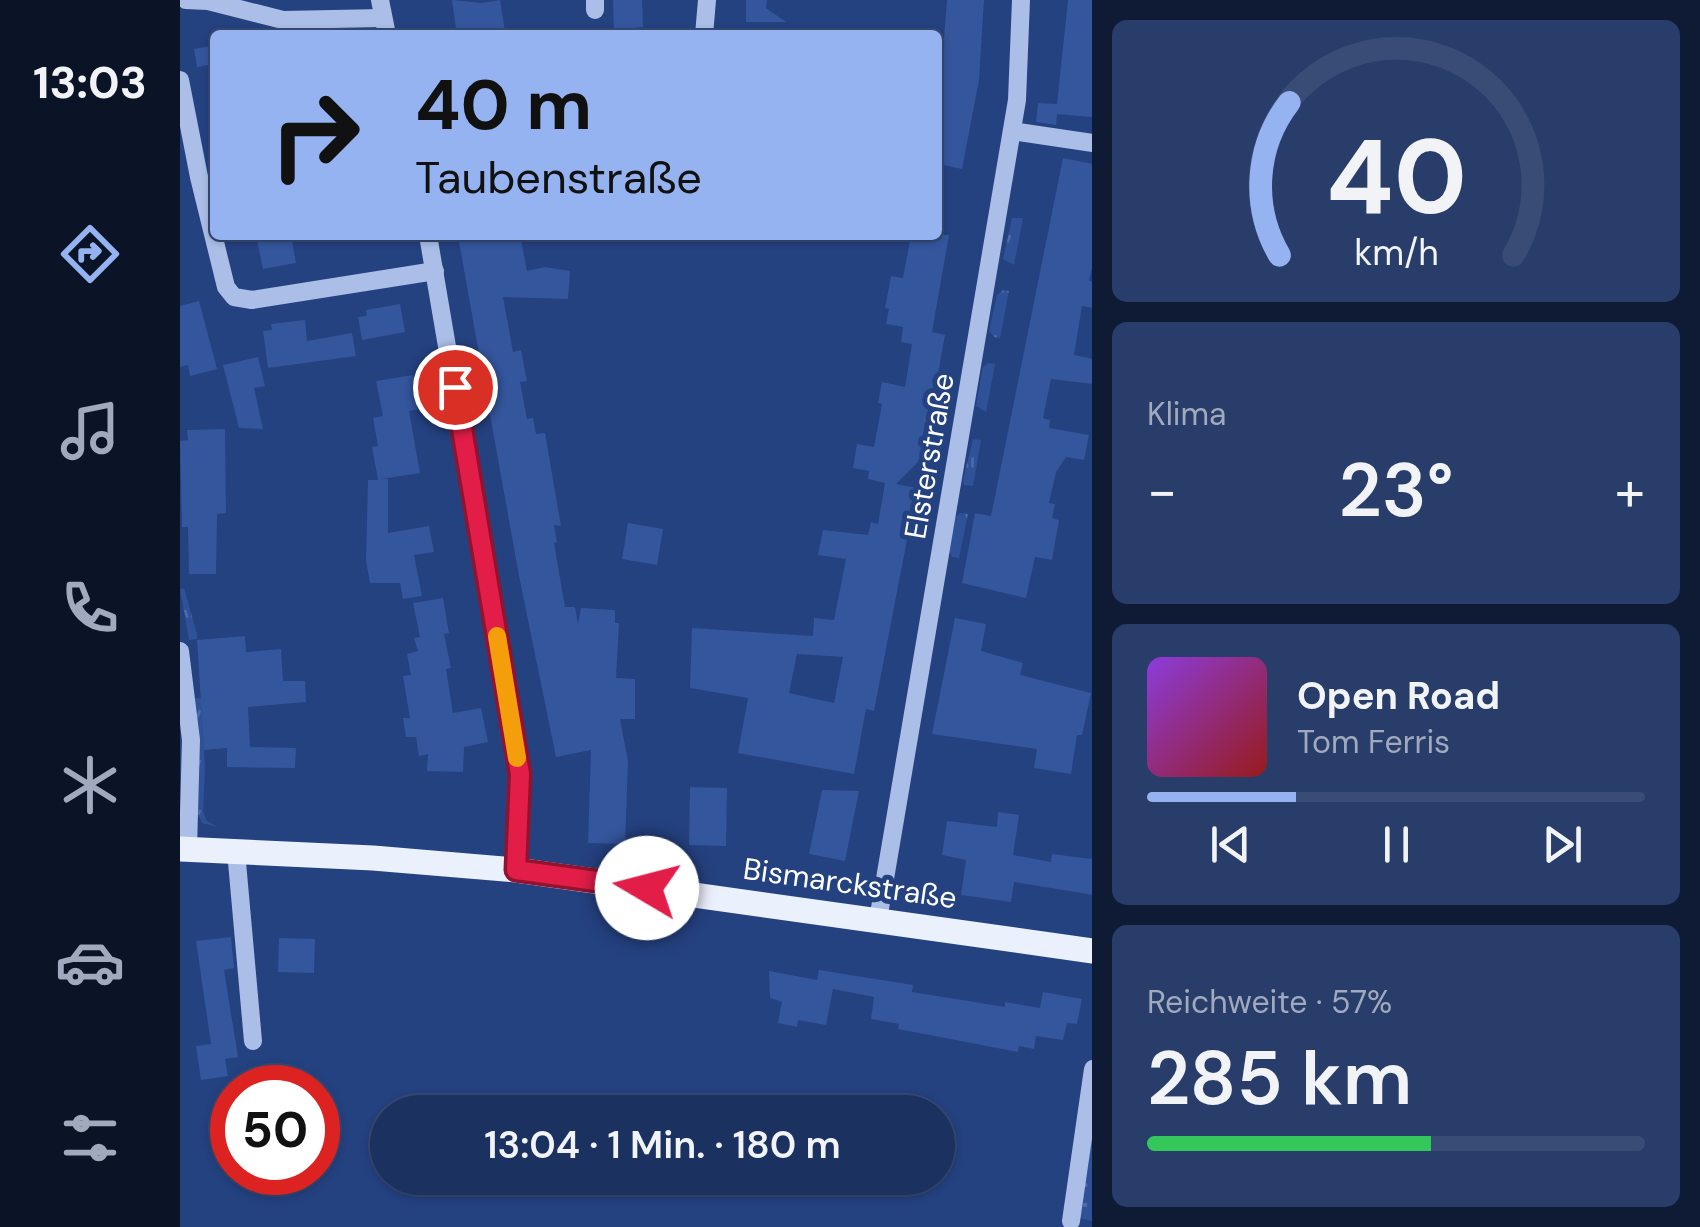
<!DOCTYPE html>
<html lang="de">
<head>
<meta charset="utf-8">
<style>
	body { margin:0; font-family:"DM Sans",sans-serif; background:#283d69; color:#f1f3f6; height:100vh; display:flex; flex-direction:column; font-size:38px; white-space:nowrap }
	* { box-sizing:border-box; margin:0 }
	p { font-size:32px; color:#a0a9bd }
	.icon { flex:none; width:55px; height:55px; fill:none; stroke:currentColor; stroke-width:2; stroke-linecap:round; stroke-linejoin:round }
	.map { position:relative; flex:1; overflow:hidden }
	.sheet { display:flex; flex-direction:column; gap:20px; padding:20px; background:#0f1b35; width:608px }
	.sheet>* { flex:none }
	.guide { position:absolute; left:30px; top:30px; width:732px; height:210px; border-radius:10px; box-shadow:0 2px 8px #0004,0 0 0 2px #394c75; background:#95b2f1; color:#111; overflow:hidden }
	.speed { position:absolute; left:30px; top:1065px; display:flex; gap:20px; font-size:50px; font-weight:700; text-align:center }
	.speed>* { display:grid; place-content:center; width:130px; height:130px; border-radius:50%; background:#1b3160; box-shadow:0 2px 8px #0004,0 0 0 2px #394c75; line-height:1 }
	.speed .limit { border:15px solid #d22; background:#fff; color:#111 }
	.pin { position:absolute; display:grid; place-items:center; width:85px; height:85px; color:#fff; margin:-42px; border:5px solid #fff; border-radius:50%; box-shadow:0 2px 10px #0007 }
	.me { position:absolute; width:110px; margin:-55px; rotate:278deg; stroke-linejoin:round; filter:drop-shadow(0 0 8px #0008) }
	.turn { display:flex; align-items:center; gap:35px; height:210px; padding:0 40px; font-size:45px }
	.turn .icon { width:130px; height:130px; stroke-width:2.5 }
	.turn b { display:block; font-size:70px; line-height:85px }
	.big { font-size:75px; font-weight:600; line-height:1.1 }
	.sheet .widget { flex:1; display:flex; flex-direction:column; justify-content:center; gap:15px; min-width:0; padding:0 35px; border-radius:15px; background:#283d69 }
	.sheet .dial { align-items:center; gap:0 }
	.dial svg { height:260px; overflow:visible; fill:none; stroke:#394c75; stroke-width:7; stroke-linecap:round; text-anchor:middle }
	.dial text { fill:#f1f3f6; stroke:none }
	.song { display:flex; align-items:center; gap:30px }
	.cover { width:120px; height:120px; border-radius:15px; background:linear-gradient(135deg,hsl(270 70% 55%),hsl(0 70% 35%)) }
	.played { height:10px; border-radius:5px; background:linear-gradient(90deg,#95b2f1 30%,#394c75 30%) }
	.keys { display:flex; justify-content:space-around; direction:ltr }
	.heat { display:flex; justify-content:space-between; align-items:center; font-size:55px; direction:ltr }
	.charge { height:15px; border-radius:8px; background:linear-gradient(90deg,#34c759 57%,#394c75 0) }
	.trip { position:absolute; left:190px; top:1095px; width:585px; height:100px; border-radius:50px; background:#1b3160; box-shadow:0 2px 8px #0004,0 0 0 2px #394c75; font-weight:600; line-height:100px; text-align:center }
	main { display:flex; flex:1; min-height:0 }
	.tabs { display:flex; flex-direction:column; width:180px; justify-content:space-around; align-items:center; background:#0b1426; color:#a0a9bd }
	.tabs .icon { width:70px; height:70px }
	.tabs .current { color:#95b2f1 }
	.tabs b { font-size:45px; color:#f1f3f6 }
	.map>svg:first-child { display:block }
	.grass { fill:url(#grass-tufts) }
	.park { fill:url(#park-dots) }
	.building { fill:#34569d; fill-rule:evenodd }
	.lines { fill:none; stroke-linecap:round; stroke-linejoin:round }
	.minor { stroke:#aabee7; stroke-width:18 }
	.major { stroke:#ebf0fd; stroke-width:25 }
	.route-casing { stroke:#92132f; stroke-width:25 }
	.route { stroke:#e11d48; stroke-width:18 }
	.slow { stroke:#f59e0b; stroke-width:18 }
	.labels { text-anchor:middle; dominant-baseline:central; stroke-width:10; stroke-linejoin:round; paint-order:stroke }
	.street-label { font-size:30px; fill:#fff; stroke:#244180 }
</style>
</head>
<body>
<main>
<nav class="tabs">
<b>13:03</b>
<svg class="icon current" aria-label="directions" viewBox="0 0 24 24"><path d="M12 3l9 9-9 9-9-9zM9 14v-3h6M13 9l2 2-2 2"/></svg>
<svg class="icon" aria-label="music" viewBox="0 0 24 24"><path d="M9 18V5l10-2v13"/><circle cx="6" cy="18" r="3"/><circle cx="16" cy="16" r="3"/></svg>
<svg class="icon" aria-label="phone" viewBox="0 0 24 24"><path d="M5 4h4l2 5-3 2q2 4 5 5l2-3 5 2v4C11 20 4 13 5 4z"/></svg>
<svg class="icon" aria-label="climate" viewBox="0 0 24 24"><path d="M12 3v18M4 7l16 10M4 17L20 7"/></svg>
<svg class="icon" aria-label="car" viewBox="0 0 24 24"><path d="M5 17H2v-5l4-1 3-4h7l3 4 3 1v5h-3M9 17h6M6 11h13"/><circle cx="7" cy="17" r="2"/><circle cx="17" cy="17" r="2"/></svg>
<svg class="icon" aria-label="filters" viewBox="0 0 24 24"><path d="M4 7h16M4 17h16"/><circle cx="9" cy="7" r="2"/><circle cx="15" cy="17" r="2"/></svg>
</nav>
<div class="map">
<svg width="913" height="1227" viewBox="0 0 913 1227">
	<defs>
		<pattern id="grass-tufts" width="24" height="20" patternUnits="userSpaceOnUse" patternTransform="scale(2.5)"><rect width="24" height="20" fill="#2e5197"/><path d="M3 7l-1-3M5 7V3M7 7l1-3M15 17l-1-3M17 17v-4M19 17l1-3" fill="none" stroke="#4d6ba7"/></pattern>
		<pattern id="park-dots" width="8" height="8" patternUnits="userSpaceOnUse" patternTransform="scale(2.5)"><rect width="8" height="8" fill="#2e5197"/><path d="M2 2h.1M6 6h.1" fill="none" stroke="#4d6ba7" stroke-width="1.8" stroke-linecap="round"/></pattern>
	</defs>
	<rect width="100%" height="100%" fill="#244180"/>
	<g class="grass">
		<path d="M832,218H843L834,265L823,259Z"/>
		<path d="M823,290L829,291L820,338L814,337L809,331L817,295Z"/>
		<path d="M808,363L815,364L806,412L796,406L803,367Z"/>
		<path d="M793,439L801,440L793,486L784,485L783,480Z"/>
		<path d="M780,513L788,514L779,558L772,557L769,550L776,516Z"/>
		<path d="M4,588L17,634V639L9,640L0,589Z"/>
		<path d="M15,698H21L25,768L23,812L27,821L38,827L22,823L17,811Z"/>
	</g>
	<path class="park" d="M912,1132V1221L900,1218Z"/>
	<g class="building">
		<path d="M272,0L302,3L320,0L325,31L277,35Z"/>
		<path d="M433,0H462L463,27L454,28V35H434Z"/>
		<path d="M566,0H587L586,8L606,22H566Z"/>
		<path d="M767,0H804L799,80L782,169L758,164V76H761Z"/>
		<path d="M888,0H913V117L877,114L876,125L856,122L858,103L877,104Z"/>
		<path d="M35,45V64L17,67L14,49Z"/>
		<path d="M883,158L913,164V264L909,281L913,282V308L902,306L894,355L913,359V384L871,379L863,418L870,420L869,428L909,435L904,460L886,457L876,472L869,503L875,504L872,518L879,520L872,560L855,557L846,598L782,583L795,513L811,516Z"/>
		<path d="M111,235L116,263L83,269L77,240Z"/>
		<path d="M340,235L347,271L365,267L390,271L388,299L323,297L333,352L341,350L347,381L340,382L347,419L353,418L356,434L365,433L381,526L374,525L377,542L374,543L385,607H395L398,624L401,608L435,610V623H439L436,678L455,679V719H440L448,761L445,844L408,843L411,750L376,757L339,576L279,242Z"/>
		<path d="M731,235H769L752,332L765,335L745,447L747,453L716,484L737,488L694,711L686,709L674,774L558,753L568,698L510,688L512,628L633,636L634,618L654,620L666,559L638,555L643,530L688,535L691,522L698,524L705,483L688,479L689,471L673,468L677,444L694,447L702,404L698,403L702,382L725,387L732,344L721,342L723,327L706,324L709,309L705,308L711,276L723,278ZM617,654L663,657L654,703L609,693Z"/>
		<path d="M19,301L37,369L10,376L8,365L0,367V306Z"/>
		<path d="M220,304L225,332L182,340L178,317L187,316L186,310Z"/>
		<path d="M125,320L127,341L172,333L176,356L88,368L83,331L92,330L91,324Z"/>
		<path d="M78,357L85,386L74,388L83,429L59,428L43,365Z"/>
		<path d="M233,375L239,409L229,411L240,473L201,479H208V533L249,526L254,552L234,555L242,596L223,599L220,583H190L186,561L188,480H198L192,447L198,446L193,418L203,416L196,381Z"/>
		<path d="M45,429L46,513L37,514L36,574H9L8,527H2L0,441L8,440L7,430Z"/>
		<path d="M448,523L483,529L477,565L442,559Z"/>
		<path d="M263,598L269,633L264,634L271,668L266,669L273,713L301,708L308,742L284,747L283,772L247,771L248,754L239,756L236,737H226L223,718H230L223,676L231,675L227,654L238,651L234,638L240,637L233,603Z"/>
		<path d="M775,618L806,624L801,651L843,663L840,675L911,693L902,735H897L891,774L854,768L857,749L752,734Z"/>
		<path d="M65,636L66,652L101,649L103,681H125L126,702L68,707L70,747L116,748L115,768L47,767V748L24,750L17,640Z"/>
		<path d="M510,787L547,788L546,846L509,845Z"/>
		<path d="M642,790L679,791L665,861L629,854Z"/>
		<path d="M818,812L839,815L833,855L871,862L872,854L913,859V895L834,882L831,902L781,895L786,860L762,855L767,821L817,827Z"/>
		<path d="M51,937L54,968L44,970L58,1057L45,1059L48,1076L21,1080L16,1046L31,1044L16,941Z"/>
		<path d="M99,938L135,939L134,973L98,972Z"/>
		<path d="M639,970L733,985L732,992L825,1007V1002L860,1008L863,992L902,999L897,1024L887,1023L883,1040L856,1036L854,1049L839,1046L838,1052L718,1029L719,1024L691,1019L694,997L653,989L646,1025L618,1020L617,1027L598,1023L602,1002L590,998L589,971L637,980Z"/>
	</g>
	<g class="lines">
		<g class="minor">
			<path d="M6,0L28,1L103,20L203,18"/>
			<path d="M200,0L207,35"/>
			<path d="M415,0V10"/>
			<path d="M524,35L527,0"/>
			<path d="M0,80L19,177L46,287L54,297L72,300L255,271"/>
			<path d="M832,131L913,143"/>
			<path d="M248,235L340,775L336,870"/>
			<path d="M0,651L11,740L8,849"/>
			<path d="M56,851L73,1041"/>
			<path d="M698,920L837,100L841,0"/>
			<path d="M891,1221L913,1069"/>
		</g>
		<path class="major" d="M0,849L193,858L336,870L913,951"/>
	</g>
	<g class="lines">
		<defs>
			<path id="route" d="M275,387L340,774L336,870L467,888"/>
		</defs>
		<use href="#route" class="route-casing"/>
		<use href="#route" class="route"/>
		<path class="slow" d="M317,636L337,758"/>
	</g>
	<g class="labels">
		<g class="street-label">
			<text transform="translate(749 456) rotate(-80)">Elsterstraße</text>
			<text transform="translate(670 883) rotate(8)">Bismarckstraße</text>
		</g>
	</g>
</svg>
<div class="speed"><div class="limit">50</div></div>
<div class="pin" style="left:275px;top:387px;background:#d93025"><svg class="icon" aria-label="arrive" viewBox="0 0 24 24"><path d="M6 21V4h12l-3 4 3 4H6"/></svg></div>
<svg class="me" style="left:467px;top:888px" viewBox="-20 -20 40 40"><circle r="19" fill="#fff"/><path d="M0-13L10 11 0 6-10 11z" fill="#e11d48"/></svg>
<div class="trip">13:04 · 1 Min. · 180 m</div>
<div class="guide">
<div class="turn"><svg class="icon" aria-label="right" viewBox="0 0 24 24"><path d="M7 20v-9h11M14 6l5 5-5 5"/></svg><div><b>40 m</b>Taubenstraße</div></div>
</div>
</div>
<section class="sheet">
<div class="widget dial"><svg viewBox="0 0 100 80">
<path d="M14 69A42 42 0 1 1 86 69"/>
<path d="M14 69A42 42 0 0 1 17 22" stroke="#95b2f1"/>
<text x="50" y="56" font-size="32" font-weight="700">40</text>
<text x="50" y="72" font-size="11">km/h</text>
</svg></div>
<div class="widget"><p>Klima</p>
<div class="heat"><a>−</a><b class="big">23°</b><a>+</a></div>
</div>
<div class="widget">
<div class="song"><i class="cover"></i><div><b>Open Road</b><p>Tom Ferris</p></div></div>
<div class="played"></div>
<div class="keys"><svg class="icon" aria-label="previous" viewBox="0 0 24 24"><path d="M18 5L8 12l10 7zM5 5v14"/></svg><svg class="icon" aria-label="pause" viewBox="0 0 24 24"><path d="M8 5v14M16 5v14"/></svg><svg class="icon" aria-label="next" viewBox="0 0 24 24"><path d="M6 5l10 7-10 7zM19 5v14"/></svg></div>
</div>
<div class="widget"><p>Reichweite · 57%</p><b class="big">285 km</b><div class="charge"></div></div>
</section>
</main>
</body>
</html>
